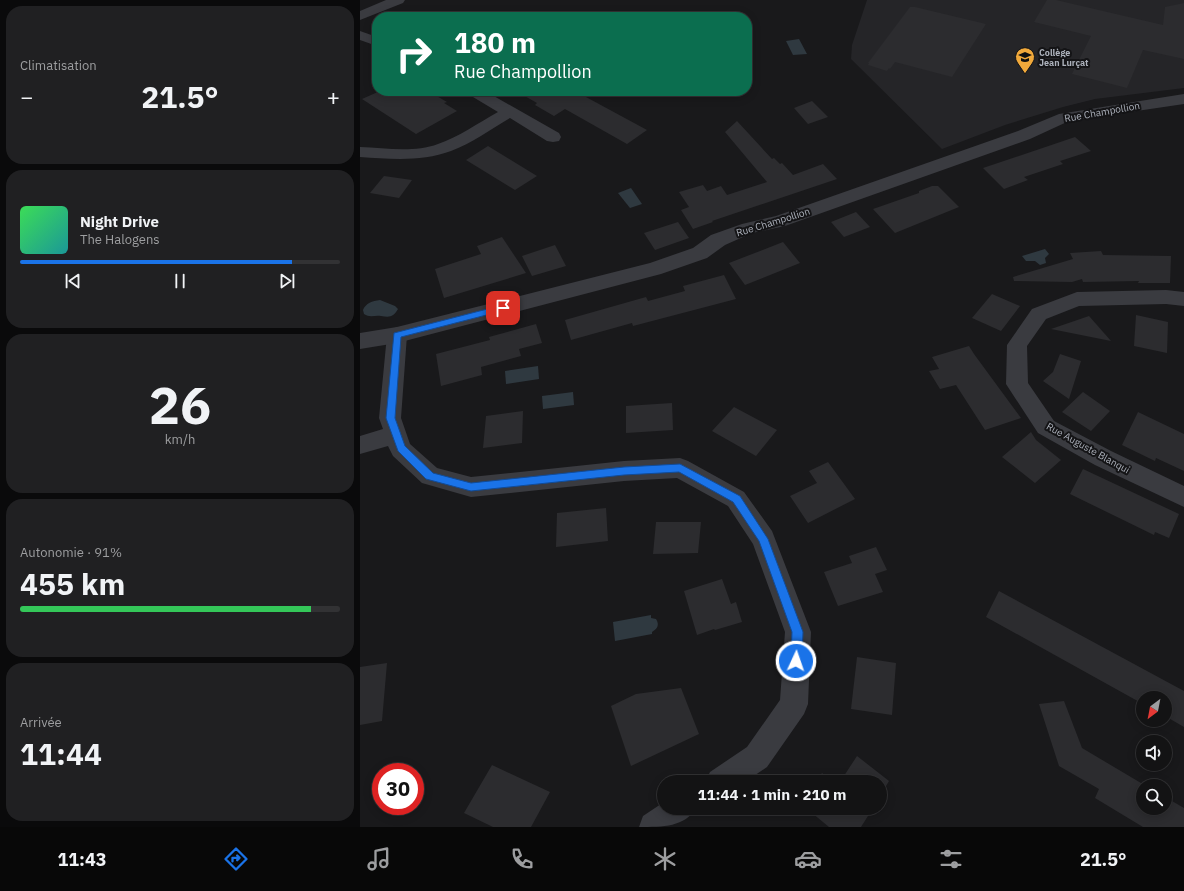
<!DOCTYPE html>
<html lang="fr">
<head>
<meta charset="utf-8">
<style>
	body { margin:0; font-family:"IBM Plex Sans",sans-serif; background:#202022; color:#f1f3f6; height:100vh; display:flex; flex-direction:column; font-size:15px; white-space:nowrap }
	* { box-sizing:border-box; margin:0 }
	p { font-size:13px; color:#9d9ea0 }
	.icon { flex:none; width:22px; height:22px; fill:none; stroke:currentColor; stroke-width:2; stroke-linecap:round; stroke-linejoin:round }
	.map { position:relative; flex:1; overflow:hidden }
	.details { display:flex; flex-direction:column; gap:6px; padding:6px; background:#0a0a0b; width:360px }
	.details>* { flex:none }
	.guide { position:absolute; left:12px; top:12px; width:380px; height:84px; border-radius:16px; box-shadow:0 2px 10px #0003,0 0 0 1px #323234; background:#0b6e4f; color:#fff; overflow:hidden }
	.needle { width:26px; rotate:212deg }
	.controls { position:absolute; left:776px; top:691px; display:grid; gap:8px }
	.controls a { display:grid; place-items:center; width:36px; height:36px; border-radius:50%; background:#131314; box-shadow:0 2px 10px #0003,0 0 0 1px #323234; font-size:20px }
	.speed { position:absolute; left:12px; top:763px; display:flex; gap:8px; font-size:20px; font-weight:700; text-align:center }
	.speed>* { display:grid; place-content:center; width:52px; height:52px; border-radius:50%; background:#131314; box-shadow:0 2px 10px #0003,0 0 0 1px #323234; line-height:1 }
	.speed .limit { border:6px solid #d22; background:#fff; color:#111 }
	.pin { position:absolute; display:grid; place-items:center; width:34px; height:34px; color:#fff; margin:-17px; border-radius:8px; box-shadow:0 2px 6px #0006 }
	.me { position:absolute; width:44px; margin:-22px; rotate:3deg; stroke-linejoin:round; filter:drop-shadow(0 0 3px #0008) }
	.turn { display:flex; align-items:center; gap:14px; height:84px; padding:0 16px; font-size:18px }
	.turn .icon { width:52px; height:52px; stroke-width:2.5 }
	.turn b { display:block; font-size:28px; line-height:34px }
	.big { font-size:30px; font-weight:800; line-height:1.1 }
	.details .tile { flex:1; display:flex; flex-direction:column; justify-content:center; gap:6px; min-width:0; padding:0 14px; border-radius:16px; background:#202022 }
	.details .dial { align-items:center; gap:0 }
	.dial b { font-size:52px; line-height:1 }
	.song { display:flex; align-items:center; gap:12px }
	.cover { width:48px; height:48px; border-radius:6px; background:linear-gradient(135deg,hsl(130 70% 55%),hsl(180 70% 35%)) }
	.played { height:4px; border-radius:2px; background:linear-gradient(90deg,#1a73e8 85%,#323234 85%) }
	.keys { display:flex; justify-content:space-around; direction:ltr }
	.heat { display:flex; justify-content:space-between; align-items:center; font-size:22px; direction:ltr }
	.charge { height:6px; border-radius:3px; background:linear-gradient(90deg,#34c759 91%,#323234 0) }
	.trip { position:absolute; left:297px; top:775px; width:230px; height:40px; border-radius:20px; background:#131314; box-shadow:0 2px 10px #0003,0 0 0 1px #323234; font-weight:800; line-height:40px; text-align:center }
	.tabs { display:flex; height:64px; justify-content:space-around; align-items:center; background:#080808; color:#9d9ea0 }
	.tabs .icon { width:28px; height:28px }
	.tabs .current { color:#1a73e8 }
	.tabs b { font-size:18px; color:#f1f3f6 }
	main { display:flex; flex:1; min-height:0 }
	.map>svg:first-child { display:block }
	.built { fill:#252528 }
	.water { fill:#2f3940 }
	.building { fill:#2c2c2f }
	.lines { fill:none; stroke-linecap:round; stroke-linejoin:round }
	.minor { fill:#3a3b40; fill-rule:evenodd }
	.tertiary { fill:#3a3b40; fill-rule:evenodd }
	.route { fill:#1a73e8; stroke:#114b97 }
	.labels { text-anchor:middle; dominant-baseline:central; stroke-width:4; stroke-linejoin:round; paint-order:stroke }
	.far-poi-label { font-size:9px; font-weight:bold; fill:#acb1bb; stroke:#141416; text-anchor:start }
	.street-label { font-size:10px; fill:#acb1bb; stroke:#141416 }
</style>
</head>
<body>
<main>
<section class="details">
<div class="tile"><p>Climatisation</p>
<div class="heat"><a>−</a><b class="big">21.5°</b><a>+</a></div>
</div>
<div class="tile">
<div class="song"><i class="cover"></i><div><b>Night Drive</b><p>The Halogens</p></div></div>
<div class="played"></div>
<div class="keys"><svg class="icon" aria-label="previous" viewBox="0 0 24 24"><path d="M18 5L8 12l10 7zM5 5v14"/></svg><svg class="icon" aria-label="pause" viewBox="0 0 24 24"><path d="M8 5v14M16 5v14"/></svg><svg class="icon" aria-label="next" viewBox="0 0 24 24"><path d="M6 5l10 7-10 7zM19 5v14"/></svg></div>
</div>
<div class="tile dial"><b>26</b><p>km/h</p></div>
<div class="tile"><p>Autonomie · 91%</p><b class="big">455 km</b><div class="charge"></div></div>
<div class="tile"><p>Arrivée</p><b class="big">11:44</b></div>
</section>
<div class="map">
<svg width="824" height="827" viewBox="0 0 824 827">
	<rect width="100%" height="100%" fill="#19191b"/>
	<path class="built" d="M507,0H824V88L735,99L703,107L645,125L582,149L491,59L492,45Z"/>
	<g class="water">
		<path d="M439,39L447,54L433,55L426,41Z"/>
		<path d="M271,188L282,204L270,208L258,193Z"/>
		<path d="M685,249L689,254L685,258L686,263L680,265L675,261H666L662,256Z"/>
		<path d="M20,300L35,306L38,309C33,318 29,317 21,316C14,315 10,318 4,314L3,310C6,303 12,301 20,300Z"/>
		<path d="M178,366L179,379L146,384L145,371Z"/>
		<path d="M213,392L214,405L183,409L182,396Z"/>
		<path d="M291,615V618L296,619C300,625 297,629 292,632V634L255,641L253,622Z"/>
	</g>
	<g class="building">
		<path d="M687,0H696L803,25L805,7L824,3V59L783,50L767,88L712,74L731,36L674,22Z"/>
		<path d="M550,7H555L626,24L592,77L535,62L530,69L529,68L527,71L508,65L509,63H508Z"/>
		<path d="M20,91H68L87,102L84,103L97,111L56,134L2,99Z"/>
		<path d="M156,91H237L226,97L287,130L267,144L205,109L194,116L175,105L177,103Z"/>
		<path d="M452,101L468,117L448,124L434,108Z"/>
		<path d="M377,121L412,159L414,158L420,164L422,163L433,175L463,164L477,179L352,221L353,222L333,229L321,210L329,207L319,192L343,185L347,191L361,186L367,195L407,182L365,132Z"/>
		<path d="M715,137L731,151L700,161L703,164L664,177L668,180L644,189L623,168Z"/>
		<path d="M128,146L177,176L155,190L106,160Z"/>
		<path d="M24,176L52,180L39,198L10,193Z"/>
		<path d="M572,186H578L599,207L535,233L513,209L559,193V191Z"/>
		<path d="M496,212L510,227L484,237L471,222Z"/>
		<path d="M318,222L329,238L295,250L284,233Z"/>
		<path d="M142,237L166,273L84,298L75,269L121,254L117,246Z"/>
		<path d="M423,242L440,263L385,285L369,263Z"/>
		<path d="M195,245L206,266L172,276L162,256Z"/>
		<path d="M741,251L743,255L811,256L810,283H778L779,281L723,282L722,279L712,282L654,281L653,277L713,259L710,253Z"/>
		<path d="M364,275L376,299L273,326L272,323L211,340L205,320L286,297L288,301L325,291L323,286Z"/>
		<path d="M632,294L660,306L641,331L612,318Z"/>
		<path d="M776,315L808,322L807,353L774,346Z"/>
		<path d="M729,316L751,341L691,329Z"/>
		<path d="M176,324L182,343L159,349L161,356L121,367L122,375L81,386L76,354L130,340L129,337Z"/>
		<path d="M609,346L614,354L661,418L625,430L596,385L580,389L569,371L579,369L572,357Z"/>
		<path d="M700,354L721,361L709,399L683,381L693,372Z"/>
		<path d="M723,392L750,411L731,431L702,412Z"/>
		<path d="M312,403L313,430L266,433V406Z"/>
		<path d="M374,407L417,430L396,456L352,431Z"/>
		<path d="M163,411L162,443L123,448L126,416Z"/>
		<path d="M778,412L824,434V471L796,458L795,461L762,445Z"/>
		<path d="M671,432L676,440L701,460L675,483L642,457Z"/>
		<path d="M468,462L495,499L448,523L430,496L457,483L449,471Z"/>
		<path d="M723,469L819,514L809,538L795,532L794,535L710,494Z"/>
		<path d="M246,508L248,541L196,547L197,513Z"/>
		<path d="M296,522H341L338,553L293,554Z"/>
		<path d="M516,547L527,570L515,574L523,592L478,606L464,572L492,563L489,556Z"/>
		<path d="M362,579L371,604L376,602L382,622L355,630L354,629L337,635L324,591Z"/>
		<path d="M639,591L824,691V727L805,716V698H783V704L626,617Z"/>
		<path d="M497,657L536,663L532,715L491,709Z"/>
		<path d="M27,663L22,721L0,725V667Z"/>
		<path d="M321,688L339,734L271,766L251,706L276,694Z"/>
		<path d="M704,701L722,748L786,786H783V808H805V797L824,808V827H783L735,798L739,789L699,766L679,704Z"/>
		<path d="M497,756L529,781L520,796V782H480Z"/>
		<path d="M132,765L190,792L171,827H133L104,813Z"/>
		<path d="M462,773L473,782H455Z"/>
		<path d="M446,808H513L501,827H469Z"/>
	</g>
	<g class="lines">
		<g class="minor">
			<path d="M26,0H45L43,3L0,20V11Z"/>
			<path d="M0,31L17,37V46L0,40Z"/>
			<path d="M106,91H125L199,133L201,137L199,141L193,142L187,141L150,118C130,130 112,143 91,151C62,162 30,159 0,157V147C25,148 54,153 78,144C99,137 118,123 138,112L108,94Z"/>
			<path d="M806,290L824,292V306L806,304L719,306L686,319L667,346L668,383L694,421L751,451L824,486V507L735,465L678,433L646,384L647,345L672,309L717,292Z"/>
			<path d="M37,327L44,330L47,335L41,418L50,444L77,468L111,477L264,461L320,458L328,461L384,492L412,531L451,632L448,704L444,714L407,767L385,782H345L350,772L387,747L420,700L425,632L393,544L368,506L317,478L264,481L111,497L62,483L33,456L28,446L0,454V436L23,429L19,418L27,335L30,330Z"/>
			<path d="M304,802V808H336C325,827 303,827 279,827L283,816Z"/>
		</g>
		<path class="tertiary" d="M824,94V104L709,121L670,139L425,226L392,233L365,245L347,258L301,274L37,343L0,349V333L37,327L290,263L333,248L351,235L382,224L416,216L658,131L699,114Z"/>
	</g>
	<path class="route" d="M143,305H146L147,308L146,310L41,337L35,418L45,446L73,473L111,483L264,467L320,464L380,496L408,539L443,632L442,661L440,664L436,666L432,664L431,661L432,632L399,541L373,502L319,472L264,475L111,491L66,479L38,451L26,418L34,333Z"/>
	<defs>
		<symbol id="school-pin" viewBox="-11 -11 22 30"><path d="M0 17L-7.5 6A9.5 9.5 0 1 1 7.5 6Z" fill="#f1a93b" stroke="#141416"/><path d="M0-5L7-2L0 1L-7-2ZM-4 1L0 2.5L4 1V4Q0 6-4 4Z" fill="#111"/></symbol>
	</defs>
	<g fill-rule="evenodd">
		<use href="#school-pin" x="654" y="46" width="22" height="30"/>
	</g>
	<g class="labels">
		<g class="far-poi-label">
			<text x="679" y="52">Collège<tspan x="679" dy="10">Jean Lurçat</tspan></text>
		</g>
		<g class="street-label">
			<text transform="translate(742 112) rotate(-10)">Rue Champollion</text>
			<text transform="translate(413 222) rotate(-17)">Rue Champollion</text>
			<text transform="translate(728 448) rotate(29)">Rue Auguste Blanqui</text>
		</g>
	</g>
</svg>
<div class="controls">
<a><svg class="needle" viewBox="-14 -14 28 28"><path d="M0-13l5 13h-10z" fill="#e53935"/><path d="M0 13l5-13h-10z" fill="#9d9ea0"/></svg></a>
<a><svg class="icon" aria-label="sound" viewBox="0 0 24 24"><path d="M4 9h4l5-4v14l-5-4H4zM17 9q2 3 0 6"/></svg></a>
<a><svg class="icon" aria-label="search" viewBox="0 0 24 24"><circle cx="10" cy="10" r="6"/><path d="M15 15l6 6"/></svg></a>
</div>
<div class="speed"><div class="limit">30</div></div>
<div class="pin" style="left:143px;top:308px;background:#d93025"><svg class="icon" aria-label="arrive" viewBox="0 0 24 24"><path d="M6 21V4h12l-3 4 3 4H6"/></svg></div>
<svg class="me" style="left:436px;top:661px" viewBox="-20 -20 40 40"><circle r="17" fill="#1a73e8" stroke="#fff" stroke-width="3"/><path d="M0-11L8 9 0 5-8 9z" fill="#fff"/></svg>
<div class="trip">11:44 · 1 min · 210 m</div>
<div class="guide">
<div class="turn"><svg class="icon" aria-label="right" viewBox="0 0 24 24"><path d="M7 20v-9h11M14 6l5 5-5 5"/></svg><div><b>180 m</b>Rue Champollion</div></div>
</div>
</div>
</main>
<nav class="tabs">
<b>11:43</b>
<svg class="icon current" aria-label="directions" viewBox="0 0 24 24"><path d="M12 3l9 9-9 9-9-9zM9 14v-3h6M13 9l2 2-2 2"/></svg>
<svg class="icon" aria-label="music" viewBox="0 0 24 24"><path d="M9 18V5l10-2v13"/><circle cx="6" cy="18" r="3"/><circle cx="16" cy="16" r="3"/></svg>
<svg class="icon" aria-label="phone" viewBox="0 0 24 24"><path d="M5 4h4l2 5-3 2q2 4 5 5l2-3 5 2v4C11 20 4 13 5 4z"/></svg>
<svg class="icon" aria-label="climate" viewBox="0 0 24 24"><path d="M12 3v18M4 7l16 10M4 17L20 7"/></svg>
<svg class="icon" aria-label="car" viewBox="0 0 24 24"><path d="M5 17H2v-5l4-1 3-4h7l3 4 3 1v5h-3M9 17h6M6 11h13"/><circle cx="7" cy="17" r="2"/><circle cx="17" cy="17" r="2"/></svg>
<svg class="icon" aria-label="filters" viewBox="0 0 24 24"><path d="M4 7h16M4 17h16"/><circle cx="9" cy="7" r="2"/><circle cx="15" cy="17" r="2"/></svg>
<b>21.5°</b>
</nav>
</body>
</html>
